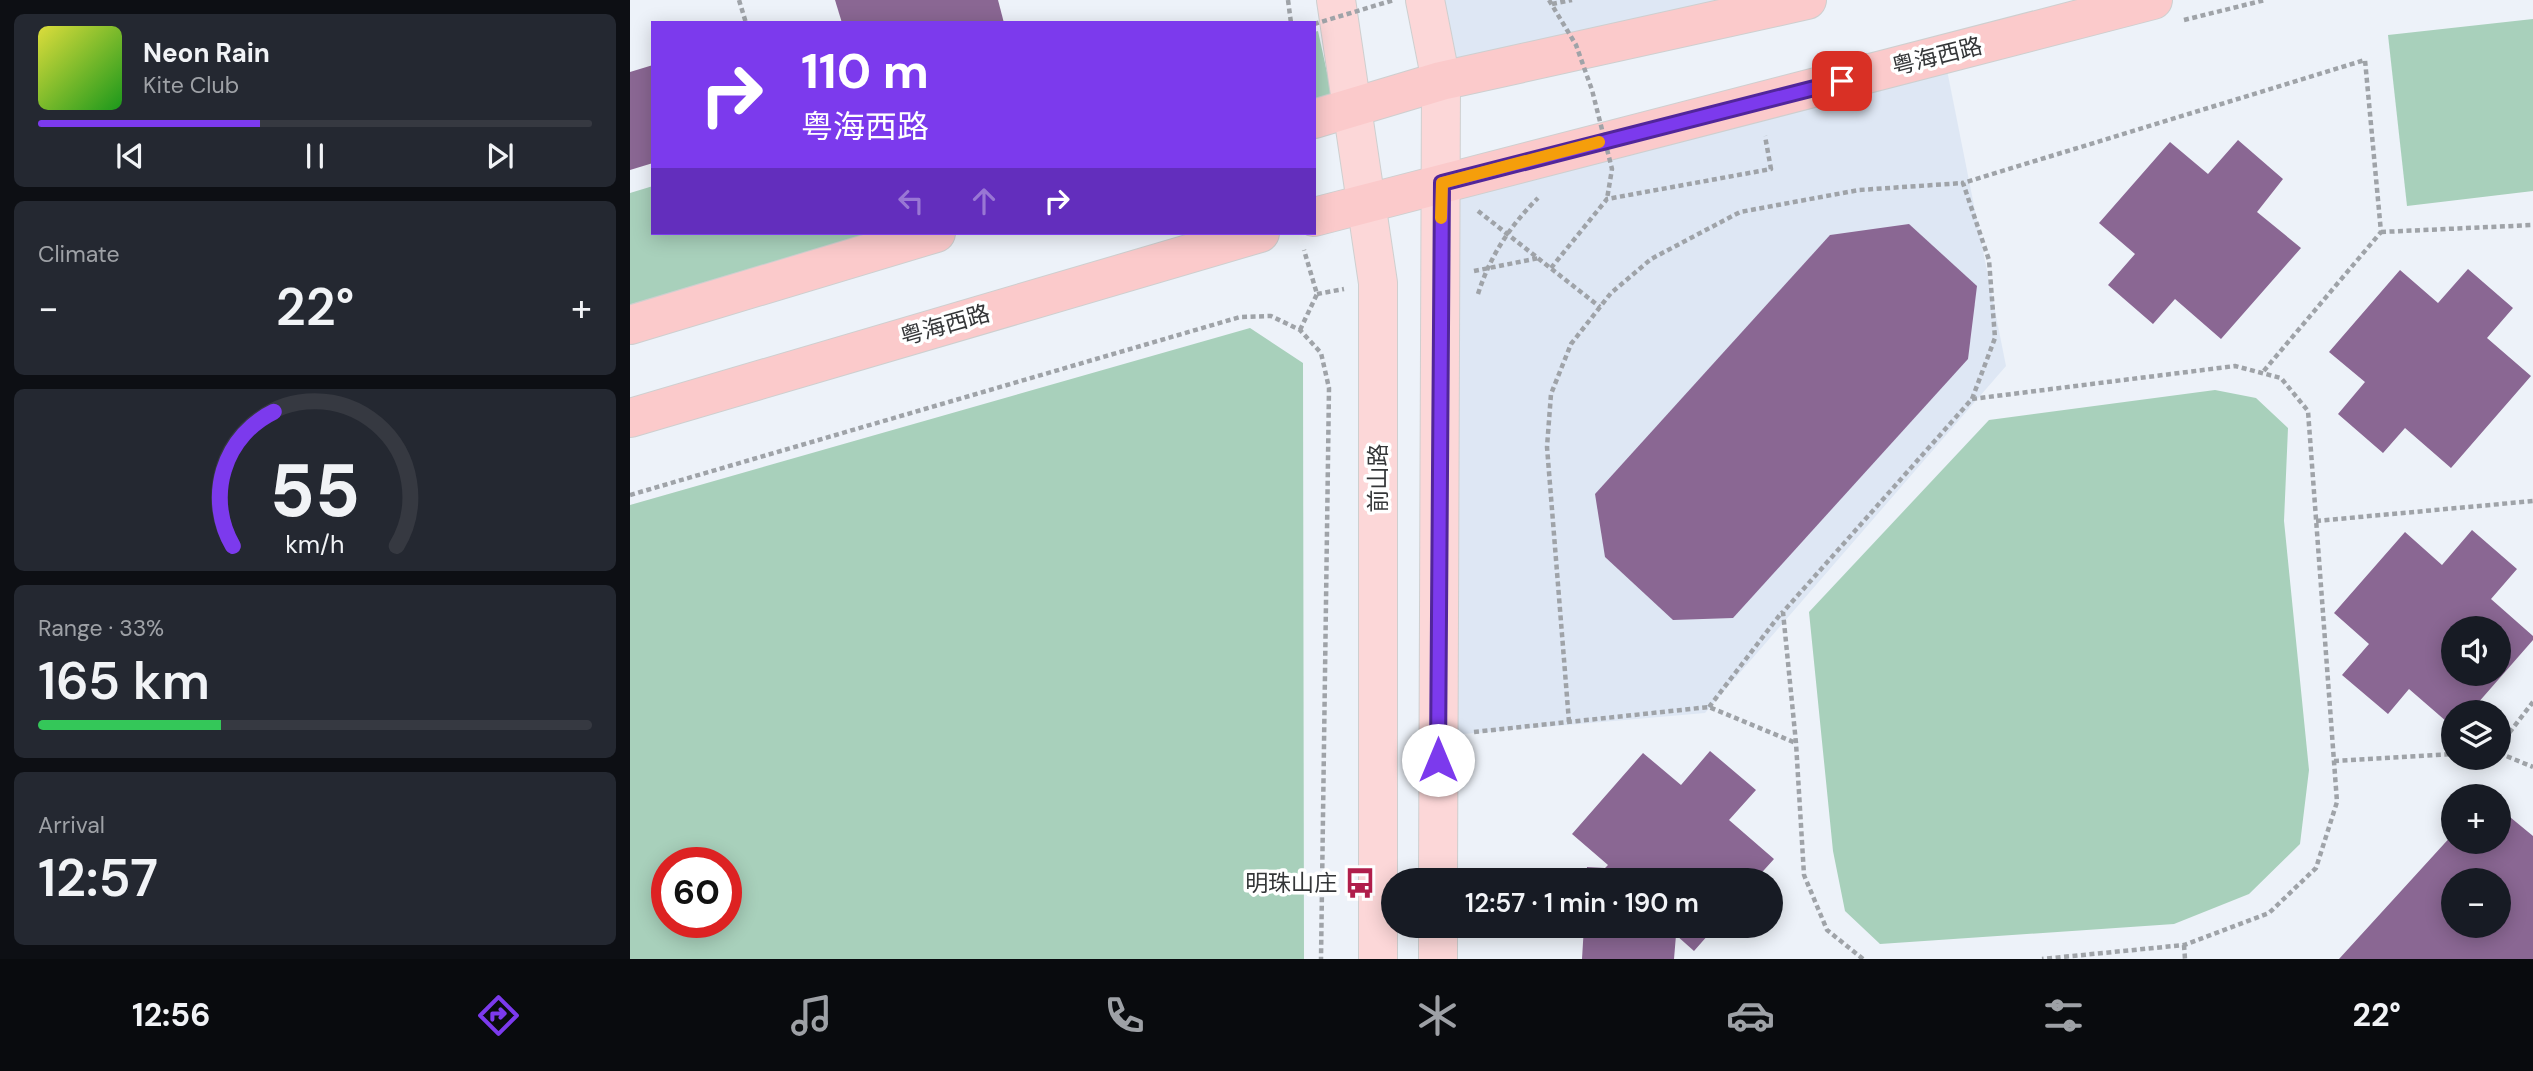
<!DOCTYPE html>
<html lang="en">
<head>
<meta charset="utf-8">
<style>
	body { margin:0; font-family:"DM Sans","Noto Sans SC",sans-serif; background:#242831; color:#f1f3f6; height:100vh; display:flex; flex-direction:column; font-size:26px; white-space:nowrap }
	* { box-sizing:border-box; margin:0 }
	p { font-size:23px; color:#9ea1a6 }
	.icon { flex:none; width:38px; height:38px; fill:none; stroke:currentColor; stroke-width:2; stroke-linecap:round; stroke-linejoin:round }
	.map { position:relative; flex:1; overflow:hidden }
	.side { display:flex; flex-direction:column; gap:14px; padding:14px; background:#0d0f14; width:630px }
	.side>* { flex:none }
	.hud { position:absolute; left:21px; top:21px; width:665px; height:214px; border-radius:0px; box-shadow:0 4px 18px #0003; background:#7c3aed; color:#fff; overflow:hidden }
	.tools { position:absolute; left:1811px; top:616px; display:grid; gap:14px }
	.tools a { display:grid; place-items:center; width:70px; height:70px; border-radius:50%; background:#171b24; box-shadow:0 4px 18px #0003; font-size:35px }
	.speed { position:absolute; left:21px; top:847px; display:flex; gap:14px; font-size:35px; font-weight:700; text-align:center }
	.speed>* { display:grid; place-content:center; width:91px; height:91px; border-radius:50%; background:#171b24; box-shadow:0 4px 18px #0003; line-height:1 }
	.speed .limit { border:10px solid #d22; background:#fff; color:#111 }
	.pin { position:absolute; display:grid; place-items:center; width:60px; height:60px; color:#fff; margin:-30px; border-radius:14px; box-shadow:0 4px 10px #0006 }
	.me { position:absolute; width:77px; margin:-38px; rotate:0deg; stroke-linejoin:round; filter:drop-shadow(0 0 5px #0008) }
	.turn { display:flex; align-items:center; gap:24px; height:147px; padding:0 35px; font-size:32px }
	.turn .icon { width:91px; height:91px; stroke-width:2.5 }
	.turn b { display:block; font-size:49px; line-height:60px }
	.lanes { display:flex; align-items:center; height:66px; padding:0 35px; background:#0003; justify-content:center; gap:35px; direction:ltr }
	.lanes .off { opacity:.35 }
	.big { font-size:52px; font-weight:600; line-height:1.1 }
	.side .card { flex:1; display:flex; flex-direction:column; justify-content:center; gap:10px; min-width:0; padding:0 24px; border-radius:10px; background:#242831 }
	.side .dial { align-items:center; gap:0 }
	.dial svg { height:182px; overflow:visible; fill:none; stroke:#363941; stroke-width:7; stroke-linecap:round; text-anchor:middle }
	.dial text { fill:#f1f3f6; stroke:none }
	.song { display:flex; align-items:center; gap:21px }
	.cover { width:84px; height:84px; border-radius:10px; background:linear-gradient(135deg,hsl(60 70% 55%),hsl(120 70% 35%)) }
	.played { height:7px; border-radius:4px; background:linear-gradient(90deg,#7c3aed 40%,#363941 40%) }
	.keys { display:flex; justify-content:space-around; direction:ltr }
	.heat { display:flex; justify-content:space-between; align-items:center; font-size:38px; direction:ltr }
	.charge { height:10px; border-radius:5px; background:linear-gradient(90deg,#34c759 33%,#363941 0) }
	.trip { position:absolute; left:751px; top:868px; width:402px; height:70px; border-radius:35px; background:#171b24; box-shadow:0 4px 18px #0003; font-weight:600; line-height:70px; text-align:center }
	.tabs { display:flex; height:112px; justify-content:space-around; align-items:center; background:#090b0e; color:#9ea1a6 }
	.tabs .icon { width:49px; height:49px }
	.tabs .active { color:#7c3aed }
	.tabs b { font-size:32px; color:#f1f3f6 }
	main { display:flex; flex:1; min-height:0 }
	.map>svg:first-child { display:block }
	.built { fill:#dee7f4 }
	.green { fill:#a8d0bb; fill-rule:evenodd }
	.building { fill:#8a6793; fill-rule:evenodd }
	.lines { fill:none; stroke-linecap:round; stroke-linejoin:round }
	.primary-casing { stroke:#cecfcf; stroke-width:40 }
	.trunk-casing { stroke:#cecfcf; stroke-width:40 }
	.path { stroke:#9fa3a8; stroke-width:4.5; stroke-dasharray:5 3.5; stroke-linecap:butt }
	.primary { stroke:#fcd7d8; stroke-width:38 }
	.trunk { stroke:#fbcacb; stroke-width:38 }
	.path-bridge { stroke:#9fa3a8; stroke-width:4.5; stroke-dasharray:5 3.5; stroke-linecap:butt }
	.route-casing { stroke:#51269a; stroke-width:18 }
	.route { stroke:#7c3aed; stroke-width:12 }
	.slow { stroke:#f59e0b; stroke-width:12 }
	.labels { text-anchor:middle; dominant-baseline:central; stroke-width:7; stroke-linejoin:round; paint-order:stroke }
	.street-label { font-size:23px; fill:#343638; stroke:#fff }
	.poi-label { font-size:23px; fill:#343638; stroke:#fff; text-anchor:end }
</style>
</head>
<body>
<main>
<section class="side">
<div class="card">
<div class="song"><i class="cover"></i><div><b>Neon Rain</b><p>Kite Club</p></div></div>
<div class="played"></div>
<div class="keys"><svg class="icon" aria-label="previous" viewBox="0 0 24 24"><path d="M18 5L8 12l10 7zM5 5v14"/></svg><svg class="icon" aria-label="pause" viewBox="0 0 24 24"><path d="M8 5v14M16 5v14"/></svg><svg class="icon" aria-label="next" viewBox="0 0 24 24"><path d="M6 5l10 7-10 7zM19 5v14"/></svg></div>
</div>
<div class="card"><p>Climate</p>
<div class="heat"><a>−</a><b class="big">22°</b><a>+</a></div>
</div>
<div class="card dial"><svg viewBox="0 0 100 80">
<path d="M14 69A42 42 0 1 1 86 69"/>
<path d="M14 69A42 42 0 0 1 32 10" stroke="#7c3aed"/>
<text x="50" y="56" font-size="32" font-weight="700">55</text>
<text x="50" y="72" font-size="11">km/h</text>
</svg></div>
<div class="card"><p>Range · 33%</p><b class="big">165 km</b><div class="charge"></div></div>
<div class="card"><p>Arrival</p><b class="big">12:57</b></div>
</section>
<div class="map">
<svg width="1903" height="959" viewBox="0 0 1903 959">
	<rect width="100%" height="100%" fill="#edf2f9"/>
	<g class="built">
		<path d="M795,0H1175L811,81Z"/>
		<path d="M1314,55L1376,366L1075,713L810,736L813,182Z"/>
	</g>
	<g class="green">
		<path d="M1903,19V191L1777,206L1758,35Z"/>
		<path d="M688,31L703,100L684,105V32Z"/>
		<path d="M23,186V233H254L0,308V193Z"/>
		<path d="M620,328L673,363L674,959H0V505ZM37,863H96V922H37Z"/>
		<path d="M1585,390L1626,398L1658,428L1654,521L1679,770L1670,844L1619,894L1544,924L1250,944L1215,911L1203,851L1179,612L1359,420Z"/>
	</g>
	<g class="building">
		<path d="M205,0H368L374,23H212Z"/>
		<path d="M23,65V163L0,170V72Z"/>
		<path d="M1608,140L1653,179L1627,212L1671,248L1591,339L1545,299L1523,324L1478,285L1505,254L1469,223L1540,142L1578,174Z"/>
		<path d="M1279,224L1347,286L1338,359L1103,618L1043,620L975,557L965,494L1200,235Z"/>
		<path d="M1838,269L1883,308L1857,338L1901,376L1821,468L1775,428L1753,453L1708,414L1735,382L1699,352L1770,270L1808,303Z"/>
		<path d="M1842,530L1887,569L1861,599L1903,636V640L1840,712H1824V728L1779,689L1758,714L1712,675L1739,644L1704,613L1775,532L1812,565ZM1824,628H1869V674H1824Z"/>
		<path d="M1080,751L1126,790L1099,820L1144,859L1125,880H956L957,867L975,868L978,865L942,834L1013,753L1051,785Z"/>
		<path d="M1869,808L1903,836V959H1709L1824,833V842H1869ZM1824,880H1869V926H1824Z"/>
		<path d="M954,926H1086L1064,951L1046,935L1044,959H952Z"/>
	</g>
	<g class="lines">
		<defs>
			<g id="primary">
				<path d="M706,0L748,283V959"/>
				<path d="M795,0L811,81L808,880"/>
				<path d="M808,959V926"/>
			</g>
			<g id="trunk">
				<path d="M684,119L811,81L1177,0"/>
				<path d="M684,217L1523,0"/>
				<path d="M0,325L306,233"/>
				<path d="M0,418L630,233"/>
			</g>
		</defs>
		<use href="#primary" class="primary-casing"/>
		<use href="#trunk" class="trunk-casing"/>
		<g class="path">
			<path d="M109,0L116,23"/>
			<path d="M658,0L661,23"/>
			<path d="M922,4L942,0"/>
			<path d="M1554,20L1635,0"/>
			<path d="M848,211L970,307"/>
			<path d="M1751,232L1903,225"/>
			<path d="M921,268L977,199L1141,169L1135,136"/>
			<path d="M844,271L909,258"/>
			<path d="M687,294L714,289"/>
			<path d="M848,294C860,256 880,226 908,198"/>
			<path d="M670,330L687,294L674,250"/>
			<path d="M1342,399L1365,338L1359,260L1333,183L1735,60L1751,232L1632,373"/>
			<path d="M0,495L610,317L641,316L670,330L691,353L699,388L691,959"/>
			<path d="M1686,521L1903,501"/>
			<path d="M1079,707L1152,612"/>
			<path d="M939,722L917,447L921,394L941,344L981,293L1021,259L1110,212L1229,190L1333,183"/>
			<path d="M844,732L1079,707L1166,743"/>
			<path d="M1869,746L1903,702"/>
			<path d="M1869,753L1903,767"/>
			<path d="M1704,761L1824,754"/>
			<path d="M1554,945L1555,959"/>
			<path d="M1233,959L1197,930L1174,875L1166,743L1153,612L1342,399L1605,366L1651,378L1678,411L1707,802L1686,868L1639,913L1554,945L1412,959"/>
		</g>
		<use href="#primary" class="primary"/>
		<use href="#trunk" class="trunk"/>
		<g class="path-bridge">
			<path d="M919,0L946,45L962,90L982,169L977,199"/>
			<path d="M684,24L764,0"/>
		</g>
	</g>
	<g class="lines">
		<defs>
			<path id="route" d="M808,760L812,183L1212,81"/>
		</defs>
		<use href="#route" class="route-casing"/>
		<use href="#route" class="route"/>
		<path class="slow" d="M811,218L812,183L969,142"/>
	</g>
	<defs>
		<symbol id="bus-bare" viewBox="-9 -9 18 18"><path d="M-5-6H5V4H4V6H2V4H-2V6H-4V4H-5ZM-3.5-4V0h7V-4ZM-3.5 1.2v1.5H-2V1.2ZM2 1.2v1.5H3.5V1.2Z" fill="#b01e4b" stroke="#fff" stroke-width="2.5" paint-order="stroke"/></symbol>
	</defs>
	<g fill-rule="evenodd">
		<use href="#bus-bare" x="708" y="861" width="44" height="44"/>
	</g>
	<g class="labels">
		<g class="street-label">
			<text transform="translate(1307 56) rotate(-14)">粤海西路</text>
			<text transform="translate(315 325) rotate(-16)">粤海西路</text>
			<text transform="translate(748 478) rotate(-90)">前山路</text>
		</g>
		<g class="poi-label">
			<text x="707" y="883">明珠山庄</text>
		</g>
	</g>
</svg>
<div class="tools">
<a><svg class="icon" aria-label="sound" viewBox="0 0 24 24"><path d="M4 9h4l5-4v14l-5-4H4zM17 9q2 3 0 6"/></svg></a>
<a><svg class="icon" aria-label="layers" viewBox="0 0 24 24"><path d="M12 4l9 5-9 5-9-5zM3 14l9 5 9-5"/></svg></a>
<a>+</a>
<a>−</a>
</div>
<div class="speed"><div class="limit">60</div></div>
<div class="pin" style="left:1212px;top:81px;background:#d93025"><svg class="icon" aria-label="arrive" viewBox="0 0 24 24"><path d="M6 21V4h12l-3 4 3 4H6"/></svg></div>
<svg class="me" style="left:808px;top:760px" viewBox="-20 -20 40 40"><circle r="19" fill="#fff"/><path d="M0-13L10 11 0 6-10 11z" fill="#7c3aed"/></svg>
<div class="trip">12:57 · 1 min · 190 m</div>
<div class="hud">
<div class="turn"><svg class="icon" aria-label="right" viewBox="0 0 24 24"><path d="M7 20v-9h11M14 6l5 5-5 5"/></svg><div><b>110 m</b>粤海西路</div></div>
<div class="lanes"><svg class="icon off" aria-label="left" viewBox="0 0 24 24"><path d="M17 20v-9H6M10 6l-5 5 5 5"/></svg><svg class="icon off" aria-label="ahead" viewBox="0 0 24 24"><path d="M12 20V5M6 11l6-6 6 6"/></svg><svg class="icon" aria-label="right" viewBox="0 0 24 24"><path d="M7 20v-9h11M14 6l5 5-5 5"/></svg></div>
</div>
</div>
</main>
<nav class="tabs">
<b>12:56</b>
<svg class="icon active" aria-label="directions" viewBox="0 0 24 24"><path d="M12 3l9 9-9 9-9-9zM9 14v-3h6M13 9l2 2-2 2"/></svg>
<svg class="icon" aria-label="music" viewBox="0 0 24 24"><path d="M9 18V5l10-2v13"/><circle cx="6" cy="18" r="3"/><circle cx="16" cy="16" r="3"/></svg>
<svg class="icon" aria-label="phone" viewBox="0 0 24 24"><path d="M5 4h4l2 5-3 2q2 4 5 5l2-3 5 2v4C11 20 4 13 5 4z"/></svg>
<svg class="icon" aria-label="climate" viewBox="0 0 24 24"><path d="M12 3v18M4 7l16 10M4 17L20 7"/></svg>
<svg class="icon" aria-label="car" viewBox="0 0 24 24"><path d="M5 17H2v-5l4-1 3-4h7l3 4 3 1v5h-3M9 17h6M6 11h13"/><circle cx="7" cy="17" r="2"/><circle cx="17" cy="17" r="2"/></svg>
<svg class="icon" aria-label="filters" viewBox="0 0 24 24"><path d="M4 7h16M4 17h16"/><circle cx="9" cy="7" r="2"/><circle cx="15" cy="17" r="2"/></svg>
<b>22°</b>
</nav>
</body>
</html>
